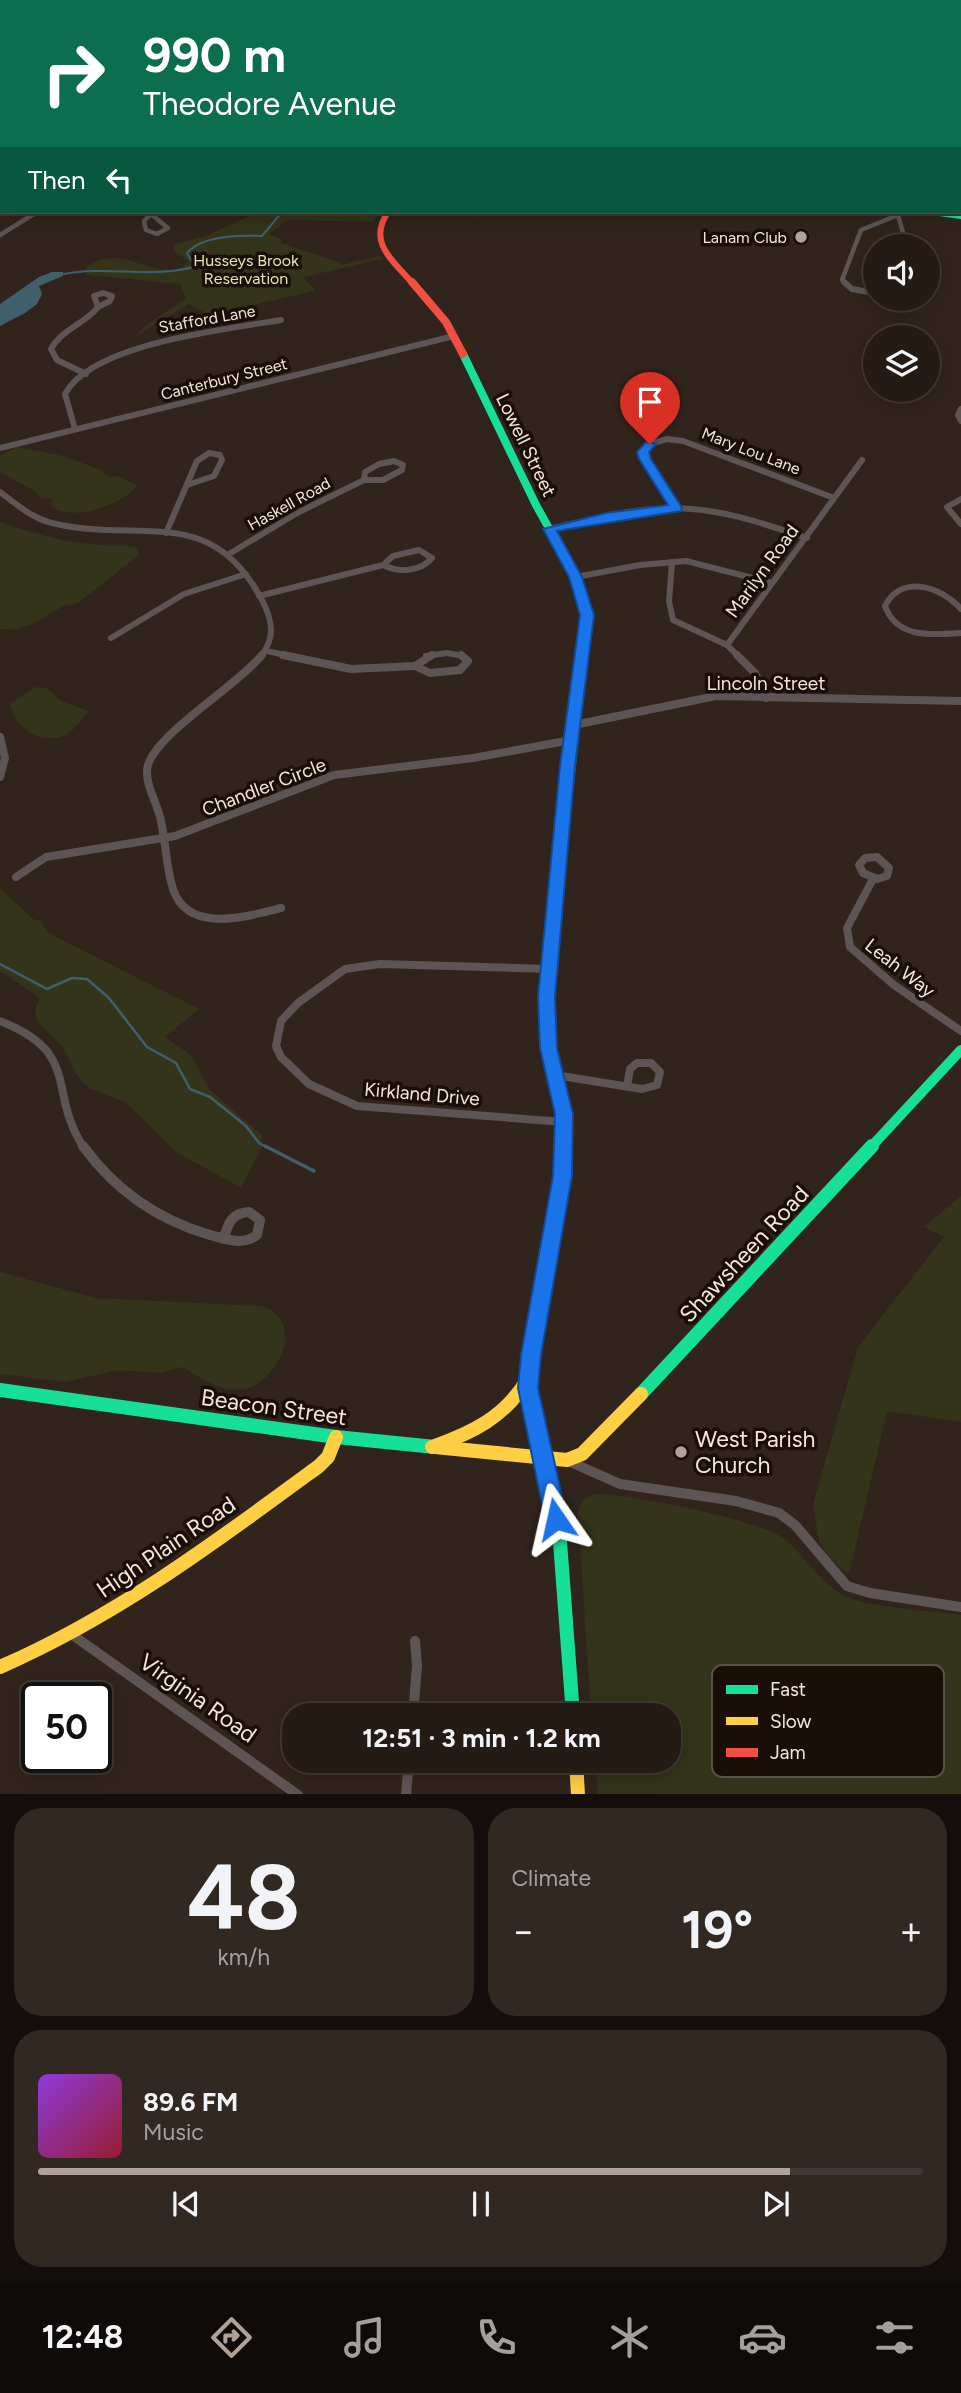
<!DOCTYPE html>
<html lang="en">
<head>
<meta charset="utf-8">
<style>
	body { margin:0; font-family:Figtree,sans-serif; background:#312822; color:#f1f3f6; height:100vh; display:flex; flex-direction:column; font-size:26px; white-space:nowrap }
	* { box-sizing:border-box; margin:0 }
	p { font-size:23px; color:#a3a1a0 }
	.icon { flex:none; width:38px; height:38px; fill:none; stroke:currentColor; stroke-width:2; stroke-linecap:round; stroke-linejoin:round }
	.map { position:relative; height:1794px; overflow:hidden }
	.details { display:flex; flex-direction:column; gap:14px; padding:14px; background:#140f0c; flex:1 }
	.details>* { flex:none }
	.hud { position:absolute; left:0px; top:0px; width:962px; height:214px; box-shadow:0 4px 18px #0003,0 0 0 2px #423934; background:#0b6e4f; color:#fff; overflow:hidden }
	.fabs { position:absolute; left:863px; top:234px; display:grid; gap:14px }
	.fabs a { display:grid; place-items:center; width:77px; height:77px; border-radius:50%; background:#251b15; box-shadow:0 4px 18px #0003,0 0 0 2px #423934; font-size:35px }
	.speed { position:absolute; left:21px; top:1682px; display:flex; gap:14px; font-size:35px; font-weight:700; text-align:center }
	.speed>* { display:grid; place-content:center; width:91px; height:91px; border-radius:50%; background:#251b15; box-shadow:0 4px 18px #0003,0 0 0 2px #423934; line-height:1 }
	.speed .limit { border:4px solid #111; border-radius:10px; background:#fff; color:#111 }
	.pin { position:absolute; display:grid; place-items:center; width:60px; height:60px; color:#fff; margin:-72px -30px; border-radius:50% 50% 50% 0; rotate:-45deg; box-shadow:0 0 7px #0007 }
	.pin .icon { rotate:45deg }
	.me { position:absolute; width:77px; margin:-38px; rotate:349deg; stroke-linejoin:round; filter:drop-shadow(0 0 5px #0008) }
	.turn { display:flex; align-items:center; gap:24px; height:147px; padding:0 28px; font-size:32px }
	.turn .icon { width:91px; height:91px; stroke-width:2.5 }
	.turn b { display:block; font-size:49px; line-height:60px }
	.then { display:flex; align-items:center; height:66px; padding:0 28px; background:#0003; gap:14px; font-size:26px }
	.big { font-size:52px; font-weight:700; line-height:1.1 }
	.details .tile { flex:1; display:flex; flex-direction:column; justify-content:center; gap:10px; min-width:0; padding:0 24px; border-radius:28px; background:#312822 }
	.details .dial { align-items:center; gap:0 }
	.dial b { font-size:91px; line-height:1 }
	.song { display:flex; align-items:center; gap:21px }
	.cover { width:84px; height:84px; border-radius:10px; background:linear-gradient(135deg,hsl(270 70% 55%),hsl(350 70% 35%)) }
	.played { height:7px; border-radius:4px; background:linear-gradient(90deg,#b0a298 85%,#423934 85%) }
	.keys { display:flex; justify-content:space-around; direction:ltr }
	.heat { display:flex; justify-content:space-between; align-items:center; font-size:38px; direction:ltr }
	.details .tiles { flex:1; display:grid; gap:14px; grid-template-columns:1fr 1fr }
	.tile:last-child { grid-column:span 2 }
	.trip { position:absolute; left:282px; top:1703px; width:399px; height:70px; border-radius:28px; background:#251b15; box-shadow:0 4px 18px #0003,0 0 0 2px #423934; font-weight:700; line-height:70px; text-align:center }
	.menu { display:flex; height:112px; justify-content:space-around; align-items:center; background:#0f0b08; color:#a3a1a0 }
	.menu .icon { width:49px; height:49px }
	.menu .current { color:#b0a298 }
	.menu b { font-size:32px; color:#f1f3f6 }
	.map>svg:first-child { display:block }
	.green { fill:#34341a }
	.water { fill:#405f6c }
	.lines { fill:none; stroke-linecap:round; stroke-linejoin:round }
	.stream-far2 { stroke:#405f6c; stroke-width:2 }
	.stream-far1 { stroke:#405f6c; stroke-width:2.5 }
	.stream { stroke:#405f6c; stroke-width:3.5 }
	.street-far3 { stroke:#5c5553; stroke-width:4.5 }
	.street-far2 { stroke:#5c5553; stroke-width:6 }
	.street-far1 { stroke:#5c5553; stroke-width:8 }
	.street { stroke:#5c5553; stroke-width:10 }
	.fast-far3 { stroke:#16e098; stroke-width:6 }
	.fast-far2 { stroke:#16e098; stroke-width:8 }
	.fast-far1 { stroke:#16e098; stroke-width:10 }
	.fast { stroke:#16e098; stroke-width:14 }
	.slow-far2 { stroke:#ffcf43; stroke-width:6 }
	.slow-far1 { stroke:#ffcf43; stroke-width:10 }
	.slow { stroke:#ffcf43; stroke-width:14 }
	.jam-far1 { stroke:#f24e42; stroke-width:6 }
	.jam { stroke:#f24e42; stroke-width:8 }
	.rail { stroke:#6a625e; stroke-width:2 }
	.route { fill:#1a73e8; stroke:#114b97; stroke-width:2 }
	.poi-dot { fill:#b0a298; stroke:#190f08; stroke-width:2.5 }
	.labels { text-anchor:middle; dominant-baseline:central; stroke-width:7; stroke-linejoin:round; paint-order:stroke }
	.far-poi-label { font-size:16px; fill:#f5e6db; stroke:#190f08; text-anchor:end }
	.far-park-label { font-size:16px; fill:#e1e7ad; stroke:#190f08 }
	.far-street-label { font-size:16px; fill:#f5e6db; stroke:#190f08 }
	.street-label { font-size:19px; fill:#f5e6db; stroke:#190f08 }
	.near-street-label { font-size:23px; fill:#f5e6db; stroke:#190f08 }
	.near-poi-label { font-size:23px; fill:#f5e6db; stroke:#190f08; text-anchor:start }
	.key { fill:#190f08; stroke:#5b5047; stroke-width:2 }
	.key-label { font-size:19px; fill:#f5e6db }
</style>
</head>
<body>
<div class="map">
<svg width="961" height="1795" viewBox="0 0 961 1795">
	<rect width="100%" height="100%" fill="#31241c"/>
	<g class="green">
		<path d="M259,212L380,213L373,222L288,220L269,234L282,240L281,243L338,262L341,265L380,256L382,259L304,277L315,291L310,292L209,315L189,304L135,337L145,326L186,298L180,284L87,275L86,267C96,261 106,257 118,258C139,260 172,282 188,261L173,250L175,244L203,237Z"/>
		<path d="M17,447L63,456L101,470L108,476L119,477L137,485C126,504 68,524 51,505L52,499L40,498L35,491L0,472V456Z"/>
		<path d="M0,522C32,533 63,542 98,545C111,546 123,544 136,547L139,555L78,603L63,606L33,624L16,630L0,629Z"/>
		<path d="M35,687L47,688L61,701L89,711C81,720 73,733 61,737C38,743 14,726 10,704Z"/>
		<path d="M0,888L33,919L41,921L47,932L199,1009L165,1037L192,1056L209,1089L262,1135V1147L241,1188L176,1152L125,1102L88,1088L76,1074L63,1047L37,1021L35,1009L40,998L0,971Z"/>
		<path d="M961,1196V1422L887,1411L849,1574L831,1560L819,1541L813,1504L858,1347L944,1237L924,1227Z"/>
		<path d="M0,1272L96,1298L262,1306C305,1321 281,1376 249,1388C227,1396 200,1378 183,1367L160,1373L118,1370L65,1382L0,1374Z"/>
		<path d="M593,1494C624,1492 760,1520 783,1538C807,1557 821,1587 850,1598C875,1608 932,1611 961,1615V1794H598L595,1761L668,1760V1715H591L578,1511L582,1501Z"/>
	</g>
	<path class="water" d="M52,272H63V276L39,286L42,294L37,304L25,313L0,326V304L39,277Z"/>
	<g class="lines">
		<path class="stream-far2" d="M64,274C110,265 155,280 200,265L192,262L187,253C202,235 240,235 262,236L282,212"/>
		<path class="stream-far1" d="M0,964L47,989L72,978L87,979L109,998L147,1047L176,1063L190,1089L210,1097L246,1126L259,1143L268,1148"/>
		<path class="stream" d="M265,1146L314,1171"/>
		<g class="street-far3">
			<path d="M519,0L535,2"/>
			<path d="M628,0L656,2"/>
			<path d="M926,0L929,2"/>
			<path d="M343,2L345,0"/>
			<path d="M746,2L763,0"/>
			<path d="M459,212L473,214"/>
			<path d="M151,214L168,228L157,234L146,230L144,221Z"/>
			<path d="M151,214L154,212"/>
			<path d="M0,235L37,212"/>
			<path d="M846,284L842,280L861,230L898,215L907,247"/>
		</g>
		<g class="street-far2">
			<path d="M844,282L852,289L875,293"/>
			<path d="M103,293L112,296L110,301L98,307L94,296Z"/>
			<path d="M86,374L57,360L51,349C62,329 85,324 98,307"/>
			<path d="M961,409L958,415L961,421"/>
			<path d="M75,429L65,394C92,343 228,329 281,320"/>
			<path d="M0,448L454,336"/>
			<path d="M394,461L403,465L402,470L383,480H364L365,472L379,464Z"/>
			<path d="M0,492C17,505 34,520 56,524C143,543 212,503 263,602C273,622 275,638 261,656"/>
			<path d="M961,499L947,507L961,524"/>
			<path d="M676,508L644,455L650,444L667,439L683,441L834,498"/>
			<path d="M549,529C596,518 644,505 692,509C732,512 770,526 807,538"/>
			<path d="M166,533L197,461L209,453L220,455L222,460L214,476L187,485"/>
			<path d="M419,550L432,558C420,572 399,573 383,565L393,556Z"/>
			<path d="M229,554L297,513L364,480"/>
			<path d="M672,562L669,601L673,620L727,645"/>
			<path d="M576,577L640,565L686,561L772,583"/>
			<path d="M259,596L383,565"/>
			<path d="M961,609C941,586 901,574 885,606C897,639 932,635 961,633"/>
			<path d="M111,638L184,594L246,574"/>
			<path d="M266,651L291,656"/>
			<path d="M426,656L447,653L463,656"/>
			<path d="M738,656L727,645L862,460"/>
		</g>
		<g class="street-far1">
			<path d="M262,655C237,686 158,732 148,765C143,782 158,804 161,821C166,843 166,867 173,889C188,935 248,916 281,908"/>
			<path d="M283,655L351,669L415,666"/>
			<path d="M737,655L755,673L766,698"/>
			<path d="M415,666L430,673L460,670L468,661L461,655"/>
			<path d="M415,666L432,655"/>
			<path d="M574,725L716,696L961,701"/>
			<path d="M0,737L5,758L0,777"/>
			<path d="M877,857L889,868L887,876L877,879L863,873L859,865L865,858Z"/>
			<path d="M16,877L46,857L175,836L334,775L473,758L571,740"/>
			<path d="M873,879L847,928L850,947L894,985L961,1031"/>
			<path d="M549,969L380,964L345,969L298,1003L281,1021L276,1046L281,1057L309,1084L357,1106L564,1122"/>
			<path d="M0,1021C83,1054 46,1090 84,1148"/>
			<path d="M555,1075L642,1089L657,1085L660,1072L651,1063H637L630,1069L627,1086"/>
		</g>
		<g class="street">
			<path d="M83,1146C115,1190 158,1220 210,1235C226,1239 242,1246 257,1235L260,1220L249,1212C232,1213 228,1223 224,1238"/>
			<path d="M568,1461L620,1484L736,1501L779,1513L795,1525L847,1586L870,1593L961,1607"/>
			<path d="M74,1636L298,1795"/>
			<path d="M413,1715L417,1666L415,1641"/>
			<path d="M406,1795L409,1760"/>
		</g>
		<g class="fast-far3">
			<path d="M141,0L143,2"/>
			<path d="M44,2L46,0"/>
			<path d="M74,2L79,0"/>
			<path d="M932,212L961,216"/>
		</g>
		<path class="fast-far2" d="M463,354L536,505L576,577L587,615L583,656"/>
		<g class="fast-far1">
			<path d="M551,947L583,655"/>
			<path d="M870,1148L961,1050"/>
		</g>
		<g class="fast">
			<path d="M547,1271L528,1388L560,1542L573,1715"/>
			<path d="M0,1390L336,1437L435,1447"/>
			<path d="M641,1394L872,1146"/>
		</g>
		<path class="slow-far2" d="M0,37L2,35"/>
		<path class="slow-far1" d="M551,947L546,997L549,1048L564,1114L563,1148"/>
		<g class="slow">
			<path d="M547,1271L562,1176L563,1146"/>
			<path d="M432,1447C472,1433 505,1417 527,1380"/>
			<path d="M435,1447L567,1460L582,1454L641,1394"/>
			<path d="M0,1667C117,1616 217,1541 319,1466L328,1457L336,1437"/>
			<path d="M576,1760L578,1795"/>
		</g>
		<path class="jam-far1" d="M388,212C367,243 393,260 413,284"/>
		<path class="jam" d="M412,282L446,322L463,354"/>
		<path class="rail" d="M542,0L559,2"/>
	</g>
	<path class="route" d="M646,442L656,444L649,452L651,459L682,508L681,511L557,531L582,577L594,615L575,766L555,997L557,1048L573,1114L572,1176L541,1355L538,1388L567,1519L564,1526L556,1530L548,1526L545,1519L518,1388L521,1355L553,1176L555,1114L540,1048L538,997L560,766L580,615L569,577L543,529L606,513L668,505L639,459L637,452Z"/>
	<g class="poi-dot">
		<circle cx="801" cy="237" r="7"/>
		<circle cx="681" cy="1452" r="7"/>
	</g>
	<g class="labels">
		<g class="far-poi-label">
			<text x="787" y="237">Lanam Club</text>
		</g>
		<g class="far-park-label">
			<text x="246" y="260">Husseys Brook<tspan x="246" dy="18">Reservation</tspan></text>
		</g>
		<g class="far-street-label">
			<text transform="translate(207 319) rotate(-10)">Stafford Lane</text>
			<text transform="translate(224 379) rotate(-14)">Canterbury Street</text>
			<text transform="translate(751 451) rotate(21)">Mary Lou Lane</text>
			<text transform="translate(289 504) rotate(-29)">Haskell Road</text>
		</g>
		<g class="street-label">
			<text transform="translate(526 445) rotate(64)">Lowell Street</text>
			<text transform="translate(762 571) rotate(-54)">Marilyn Road</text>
			<text x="766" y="683">Lincoln Street</text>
			<text transform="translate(264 787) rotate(-21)">Chandler Circle</text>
			<text transform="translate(900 968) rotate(38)">Leah Way</text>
			<text transform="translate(422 1094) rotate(5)">Kirkland Drive</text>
		</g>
		<g class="near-street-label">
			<text transform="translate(744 1254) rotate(-47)">Shawsheen Road</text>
			<text transform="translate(274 1407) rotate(8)">Beacon Street</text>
			<text transform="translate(166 1547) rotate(-34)">High Plain Road</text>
			<text transform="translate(198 1698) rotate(35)">Virginia Road</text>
		</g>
		<g class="near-poi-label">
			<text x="695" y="1439">West Parish<tspan x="695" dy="26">Church</tspan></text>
		</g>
	</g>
	<rect x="712" y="1665" width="232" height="112" rx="10" class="key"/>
	<rect x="726" y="1685" width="32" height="9" fill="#16e098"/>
	<rect x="726" y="1717" width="32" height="8" fill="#ffcf43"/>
	<rect x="726" y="1748" width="32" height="9" fill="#f24e42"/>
	<g class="key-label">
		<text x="770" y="1696">Fast</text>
		<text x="770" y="1728">Slow</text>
		<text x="770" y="1759">Jam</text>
	</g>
</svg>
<div class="fabs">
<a><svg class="icon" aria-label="sound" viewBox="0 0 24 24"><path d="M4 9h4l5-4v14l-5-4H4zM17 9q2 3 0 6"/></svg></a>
<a><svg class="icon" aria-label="layers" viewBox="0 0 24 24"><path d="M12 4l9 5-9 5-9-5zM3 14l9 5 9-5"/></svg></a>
</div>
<div class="speed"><div class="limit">50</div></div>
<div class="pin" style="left:650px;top:444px;background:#d93025"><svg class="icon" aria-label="arrive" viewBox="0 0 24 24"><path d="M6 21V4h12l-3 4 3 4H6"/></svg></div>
<svg class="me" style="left:556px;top:1519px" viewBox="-20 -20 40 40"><path d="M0-17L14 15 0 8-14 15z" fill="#1a73e8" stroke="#fff" stroke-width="4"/></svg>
<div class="trip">12:51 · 3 min · 1.2 km</div>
<div class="hud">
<div class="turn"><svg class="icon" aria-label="right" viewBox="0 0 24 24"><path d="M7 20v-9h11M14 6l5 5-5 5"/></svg><div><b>990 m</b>Theodore Avenue</div></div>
<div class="then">Then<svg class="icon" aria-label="left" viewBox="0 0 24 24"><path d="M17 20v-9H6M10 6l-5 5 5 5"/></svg></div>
</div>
</div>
<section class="details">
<div class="tiles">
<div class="tile dial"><b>48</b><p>km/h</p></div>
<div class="tile"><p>Climate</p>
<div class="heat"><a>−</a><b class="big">19°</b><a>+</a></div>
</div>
<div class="tile">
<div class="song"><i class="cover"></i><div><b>89.6 FM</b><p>Music</p></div></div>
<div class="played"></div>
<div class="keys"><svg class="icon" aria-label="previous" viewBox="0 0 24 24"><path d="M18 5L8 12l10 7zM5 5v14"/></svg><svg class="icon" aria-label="pause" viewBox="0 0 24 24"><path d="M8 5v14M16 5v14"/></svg><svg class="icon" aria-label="next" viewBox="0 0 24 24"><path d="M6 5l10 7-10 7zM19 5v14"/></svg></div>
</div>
</div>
</section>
<nav class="menu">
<b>12:48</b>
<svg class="icon current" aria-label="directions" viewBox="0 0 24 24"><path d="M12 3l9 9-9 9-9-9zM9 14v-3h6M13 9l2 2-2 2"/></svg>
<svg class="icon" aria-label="music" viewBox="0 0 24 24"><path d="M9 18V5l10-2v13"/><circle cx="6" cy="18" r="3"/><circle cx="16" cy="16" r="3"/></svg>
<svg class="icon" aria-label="phone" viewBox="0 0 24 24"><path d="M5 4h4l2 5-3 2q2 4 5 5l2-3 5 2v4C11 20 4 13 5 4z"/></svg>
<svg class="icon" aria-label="climate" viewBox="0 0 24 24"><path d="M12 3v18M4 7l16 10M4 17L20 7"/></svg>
<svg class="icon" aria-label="car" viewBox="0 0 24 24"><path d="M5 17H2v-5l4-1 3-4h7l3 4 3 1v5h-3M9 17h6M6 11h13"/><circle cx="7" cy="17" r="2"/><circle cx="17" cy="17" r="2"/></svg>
<svg class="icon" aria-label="filters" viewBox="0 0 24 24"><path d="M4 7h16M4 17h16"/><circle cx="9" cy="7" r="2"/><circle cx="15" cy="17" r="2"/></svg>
</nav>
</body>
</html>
